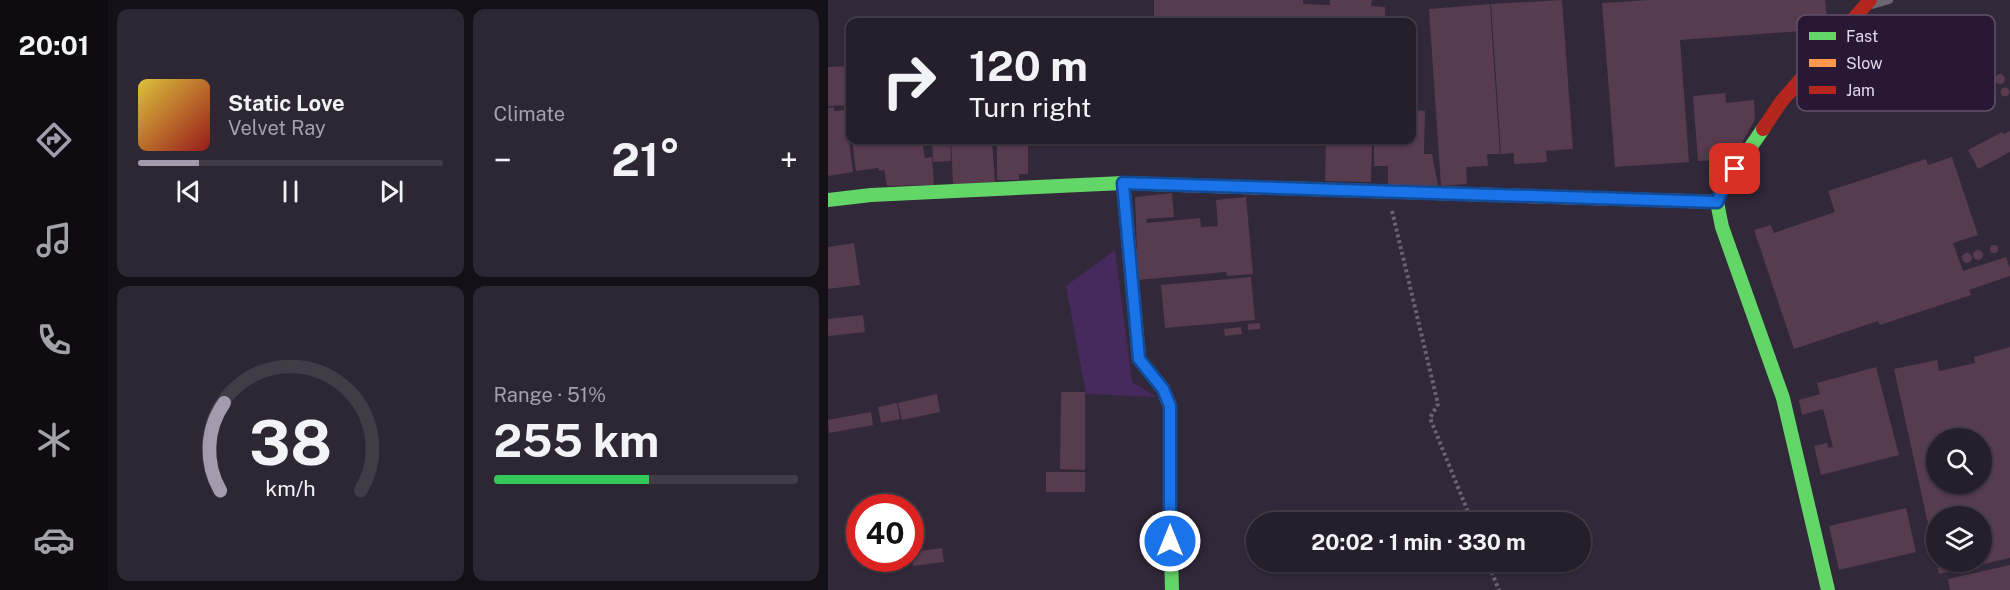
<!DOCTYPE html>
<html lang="en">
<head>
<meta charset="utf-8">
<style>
	body { margin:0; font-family:"Public Sans",sans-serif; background:#2d2733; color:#f1f3f6; height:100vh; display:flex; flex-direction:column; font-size:22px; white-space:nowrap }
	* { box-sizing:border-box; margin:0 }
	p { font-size:20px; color:#a3a2a9 }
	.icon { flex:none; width:33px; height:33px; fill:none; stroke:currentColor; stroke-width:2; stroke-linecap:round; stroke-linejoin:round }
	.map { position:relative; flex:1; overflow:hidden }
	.drawer { display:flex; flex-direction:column; gap:9px; padding:9px; background:#141018; width:720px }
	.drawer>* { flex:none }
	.guide { position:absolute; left:18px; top:18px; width:570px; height:126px; border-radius:12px; box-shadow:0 2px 4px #0004,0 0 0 2px #423c47; background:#251e2b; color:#f1f3f6; overflow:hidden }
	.controls { position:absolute; left:1098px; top:428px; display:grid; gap:12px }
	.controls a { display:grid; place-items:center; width:66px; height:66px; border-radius:50%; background:#251e2b; box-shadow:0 2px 4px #0004,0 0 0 2px #423c47; font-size:30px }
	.speed { position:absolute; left:18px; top:494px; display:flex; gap:12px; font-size:30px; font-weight:700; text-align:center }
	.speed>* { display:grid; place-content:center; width:78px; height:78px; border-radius:50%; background:#251e2b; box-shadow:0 2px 4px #0004,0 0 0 2px #423c47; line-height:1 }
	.speed .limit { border:9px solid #d22; background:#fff; color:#111 }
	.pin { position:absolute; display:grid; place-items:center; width:51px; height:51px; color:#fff; margin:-26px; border-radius:12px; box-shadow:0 3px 9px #0006 }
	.me { position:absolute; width:66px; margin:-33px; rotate:0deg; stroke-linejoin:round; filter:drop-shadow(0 0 4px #0008) }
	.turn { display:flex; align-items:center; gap:21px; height:126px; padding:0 24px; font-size:27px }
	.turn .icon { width:78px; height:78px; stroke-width:2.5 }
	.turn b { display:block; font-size:42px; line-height:51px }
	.big { font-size:45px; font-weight:700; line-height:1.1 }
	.drawer .tile { flex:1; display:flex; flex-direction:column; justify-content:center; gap:9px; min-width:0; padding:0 21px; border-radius:12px; background:#2d2733 }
	.drawer .dial { align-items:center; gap:0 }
	.dial svg { height:156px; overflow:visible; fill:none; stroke:#423c47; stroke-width:7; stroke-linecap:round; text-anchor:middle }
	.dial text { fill:#f1f3f6; stroke:none }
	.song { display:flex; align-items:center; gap:18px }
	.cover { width:72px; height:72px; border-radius:9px; background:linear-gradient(135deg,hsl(50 70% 55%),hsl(0 70% 35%)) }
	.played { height:6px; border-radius:3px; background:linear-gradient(90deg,#a49aad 20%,#423c47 20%) }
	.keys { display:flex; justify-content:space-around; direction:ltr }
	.heat { display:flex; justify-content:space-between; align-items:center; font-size:33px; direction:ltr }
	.charge { height:9px; border-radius:4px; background:linear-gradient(90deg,#34c759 51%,#423c47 0) }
	.drawer .tiles { flex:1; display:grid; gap:9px; grid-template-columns:repeat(2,1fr) }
	.trip { position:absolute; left:418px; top:512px; width:345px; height:60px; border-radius:30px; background:#251e2b; box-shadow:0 2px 4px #0004,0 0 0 2px #423c47; font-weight:700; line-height:60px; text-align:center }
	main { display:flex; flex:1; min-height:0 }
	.menu { display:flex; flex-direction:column; width:108px; justify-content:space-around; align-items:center; background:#0f0c11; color:#a3a2a9 }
	.menu .icon { width:42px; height:42px }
	.menu .active { color:#a49aad }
	.menu b { font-size:27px; color:#f1f3f6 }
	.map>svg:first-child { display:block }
	.green { fill:#472a5d }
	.building { fill:#573b4e; fill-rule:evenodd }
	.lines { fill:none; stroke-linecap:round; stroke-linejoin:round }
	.path { stroke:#69636f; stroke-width:4; stroke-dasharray:3 3; stroke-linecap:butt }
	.lane { stroke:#6d6774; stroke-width:8 }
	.fast { stroke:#63d668; stroke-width:14 }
	.slow { stroke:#ff974d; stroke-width:14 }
	.jam { stroke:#b3261e; stroke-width:14 }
	.route-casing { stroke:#114b97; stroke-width:15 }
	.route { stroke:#1a73e8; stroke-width:10 }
	.key { fill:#281735; stroke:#60516c; stroke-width:1.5 }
	.key-label { font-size:16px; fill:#e2d8ec }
</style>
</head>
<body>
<main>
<nav class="menu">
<b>20:01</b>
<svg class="icon active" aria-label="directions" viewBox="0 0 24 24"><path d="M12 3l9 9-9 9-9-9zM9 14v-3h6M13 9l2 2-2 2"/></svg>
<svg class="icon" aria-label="music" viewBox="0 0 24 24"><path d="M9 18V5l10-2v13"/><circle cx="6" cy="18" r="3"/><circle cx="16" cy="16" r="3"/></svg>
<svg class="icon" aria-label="phone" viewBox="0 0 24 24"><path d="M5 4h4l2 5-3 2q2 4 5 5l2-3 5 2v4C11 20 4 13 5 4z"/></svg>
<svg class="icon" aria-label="climate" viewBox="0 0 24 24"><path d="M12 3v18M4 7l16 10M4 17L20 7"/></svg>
<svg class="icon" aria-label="car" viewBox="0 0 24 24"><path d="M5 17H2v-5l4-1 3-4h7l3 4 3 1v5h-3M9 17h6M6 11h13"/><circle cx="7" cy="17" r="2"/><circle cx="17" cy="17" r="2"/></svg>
</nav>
<section class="drawer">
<div class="tiles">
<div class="tile">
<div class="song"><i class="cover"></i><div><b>Static Love</b><p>Velvet Ray</p></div></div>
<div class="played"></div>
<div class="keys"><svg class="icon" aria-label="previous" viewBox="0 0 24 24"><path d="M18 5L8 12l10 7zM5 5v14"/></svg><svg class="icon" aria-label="pause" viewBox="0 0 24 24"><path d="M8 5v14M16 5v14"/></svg><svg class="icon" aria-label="next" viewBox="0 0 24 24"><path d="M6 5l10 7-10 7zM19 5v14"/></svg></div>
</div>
<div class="tile"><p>Climate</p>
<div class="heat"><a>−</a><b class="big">21°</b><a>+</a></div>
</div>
<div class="tile dial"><svg viewBox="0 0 100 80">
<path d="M14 69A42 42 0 1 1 86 69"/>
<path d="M14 69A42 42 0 0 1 16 24" stroke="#a49aad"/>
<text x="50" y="56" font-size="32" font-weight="700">38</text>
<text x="50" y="72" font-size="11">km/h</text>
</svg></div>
<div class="tile"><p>Range · 51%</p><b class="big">255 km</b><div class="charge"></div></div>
</div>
</section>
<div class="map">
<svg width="1182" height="590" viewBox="0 0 1182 590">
	<rect width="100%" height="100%" fill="#312839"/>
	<path class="green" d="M287,250L304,382L329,397L258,394L238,286Z"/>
	<g class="building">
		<path d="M326,0H475V4L502,5V0H544L543,6L557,7V22H326Z"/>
		<path d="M734,0L745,149L718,151L719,162L686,164V153L673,154L663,4Z"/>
		<path d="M821,0H997L1000,29L852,40L861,162L787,167L774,3Z"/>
		<path d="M662,4L672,154H659L660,166L638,167L639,184L613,186L601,9Z"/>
		<path d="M22,66V105L0,106V67Z"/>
		<circle cx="1172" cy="79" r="5"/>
		<circle cx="1177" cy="92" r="4.5"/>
		<path d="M897,93L898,103L926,100L927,119L905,159L870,161L865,96Z"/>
		<path d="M6,107V111L17,110L25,172L0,176V108Z"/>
		<path d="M584,110L597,111L596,154H604L610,186L560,185V166H546V140H584Z"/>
		<path d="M1182,131V152L1150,169L1140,150L1174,132L1176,134Z"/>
		<path d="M24,140H94L97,158L104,157L106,185L59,186L56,170L51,171L50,168L28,171Z"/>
		<path d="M104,140H122L123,161L105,162Z"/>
		<path d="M123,140H164L167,182L125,185Z"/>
		<path d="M169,140H200V174H191V180H169Z"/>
		<path d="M498,140H544L543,182L497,181Z"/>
		<path d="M1124,157L1150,235L1125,243L1135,271L1178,257L1182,268V276L1141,290L1143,295L1052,325L1050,321L966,349L926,230L943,225L946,233L1007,212L1000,191L1098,159L1100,165Z"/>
		<path d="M344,193L346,217L318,219L319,223L372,218L373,227L390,226L388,200L418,197L425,274L399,276L398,272L310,280L307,197Z"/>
		<path d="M26,243L32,285L0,289V247Z"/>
		<circle cx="1166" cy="249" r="4"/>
		<circle cx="1150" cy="255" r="5"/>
		<circle cx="1139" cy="258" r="5"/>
		<path d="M423,277L427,320L337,328L333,285Z"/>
		<path d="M35,315L37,332L0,336V319Z"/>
		<path d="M432,323V329L420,330V324Z"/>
		<path d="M413,327L414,334L397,336L396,329Z"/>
		<path d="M1182,347V558L1111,574L1108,561H1154V516H1108V560L1066,369L1109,360L1111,371L1147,363L1146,357ZM1108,438H1154V483H1108Z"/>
		<path d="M1048,367L1071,455L993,475L986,446L999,443L1000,448L1005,447L995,409L974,415L971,400L992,394L989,383Z"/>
		<path d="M233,392H257V470L232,469Z"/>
		<path d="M109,394L112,412L74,420L70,403Z"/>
		<path d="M69,403L72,419L53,423L50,407Z"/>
		<path d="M43,412L45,425L1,433L0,420Z"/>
		<rect x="218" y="472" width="39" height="20"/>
		<path d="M1078,508L1088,552L1011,570L1001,526Z"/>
		<path d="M114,548L116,562L85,566L83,552Z"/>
		<path d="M1182,565V590H1122L1120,579Z"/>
	</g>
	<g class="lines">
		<g class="path">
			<path d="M564,211L610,404L602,418L644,522"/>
			<path d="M659,561L671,590"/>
		</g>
		<path class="lane" d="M1044,5L1061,0"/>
		<g class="fast">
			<path d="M935,129L896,186L889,202L894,227L955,398L1000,590"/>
			<path d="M0,200L43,195L295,183L352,185"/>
			<path d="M342,513L344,590"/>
		</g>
		<g class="slow">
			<path d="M295,183L311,359L335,389L342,406V513"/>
			<path d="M352,185L889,202"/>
		</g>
		<path class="jam" d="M935,129L953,102L1042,0"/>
	</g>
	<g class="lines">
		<defs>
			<path id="route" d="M342,541V406L335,389L311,359L295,183L889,202L896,186L907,169"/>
		</defs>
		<use href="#route" class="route-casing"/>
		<use href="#route" class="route"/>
	</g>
	<rect x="969" y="15" width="198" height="96" rx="9" class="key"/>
	<rect x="981" y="32" width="27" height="8" fill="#63d668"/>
	<rect x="981" y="59" width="27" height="8" fill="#ff974d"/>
	<rect x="981" y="86" width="27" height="8" fill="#b3261e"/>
	<g class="key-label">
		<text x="1018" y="42">Fast</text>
		<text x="1018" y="69">Slow</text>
		<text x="1018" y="96">Jam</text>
	</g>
</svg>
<div class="controls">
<a><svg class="icon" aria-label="search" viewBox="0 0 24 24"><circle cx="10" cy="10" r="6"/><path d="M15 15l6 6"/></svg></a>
<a><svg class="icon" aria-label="layers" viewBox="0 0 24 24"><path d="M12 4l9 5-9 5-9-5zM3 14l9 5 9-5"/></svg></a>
</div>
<div class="speed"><div class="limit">40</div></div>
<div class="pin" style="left:907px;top:169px;background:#d93025"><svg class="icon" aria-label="arrive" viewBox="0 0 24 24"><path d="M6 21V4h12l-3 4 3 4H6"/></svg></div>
<svg class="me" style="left:342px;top:541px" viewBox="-20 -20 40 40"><circle r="17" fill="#1a73e8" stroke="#fff" stroke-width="3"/><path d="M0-11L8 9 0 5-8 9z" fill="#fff"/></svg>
<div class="trip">20:02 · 1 min · 330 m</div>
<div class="guide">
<div class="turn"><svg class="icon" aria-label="right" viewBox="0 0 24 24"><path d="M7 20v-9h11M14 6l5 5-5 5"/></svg><div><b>120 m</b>Turn right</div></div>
</div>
</div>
</main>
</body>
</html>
